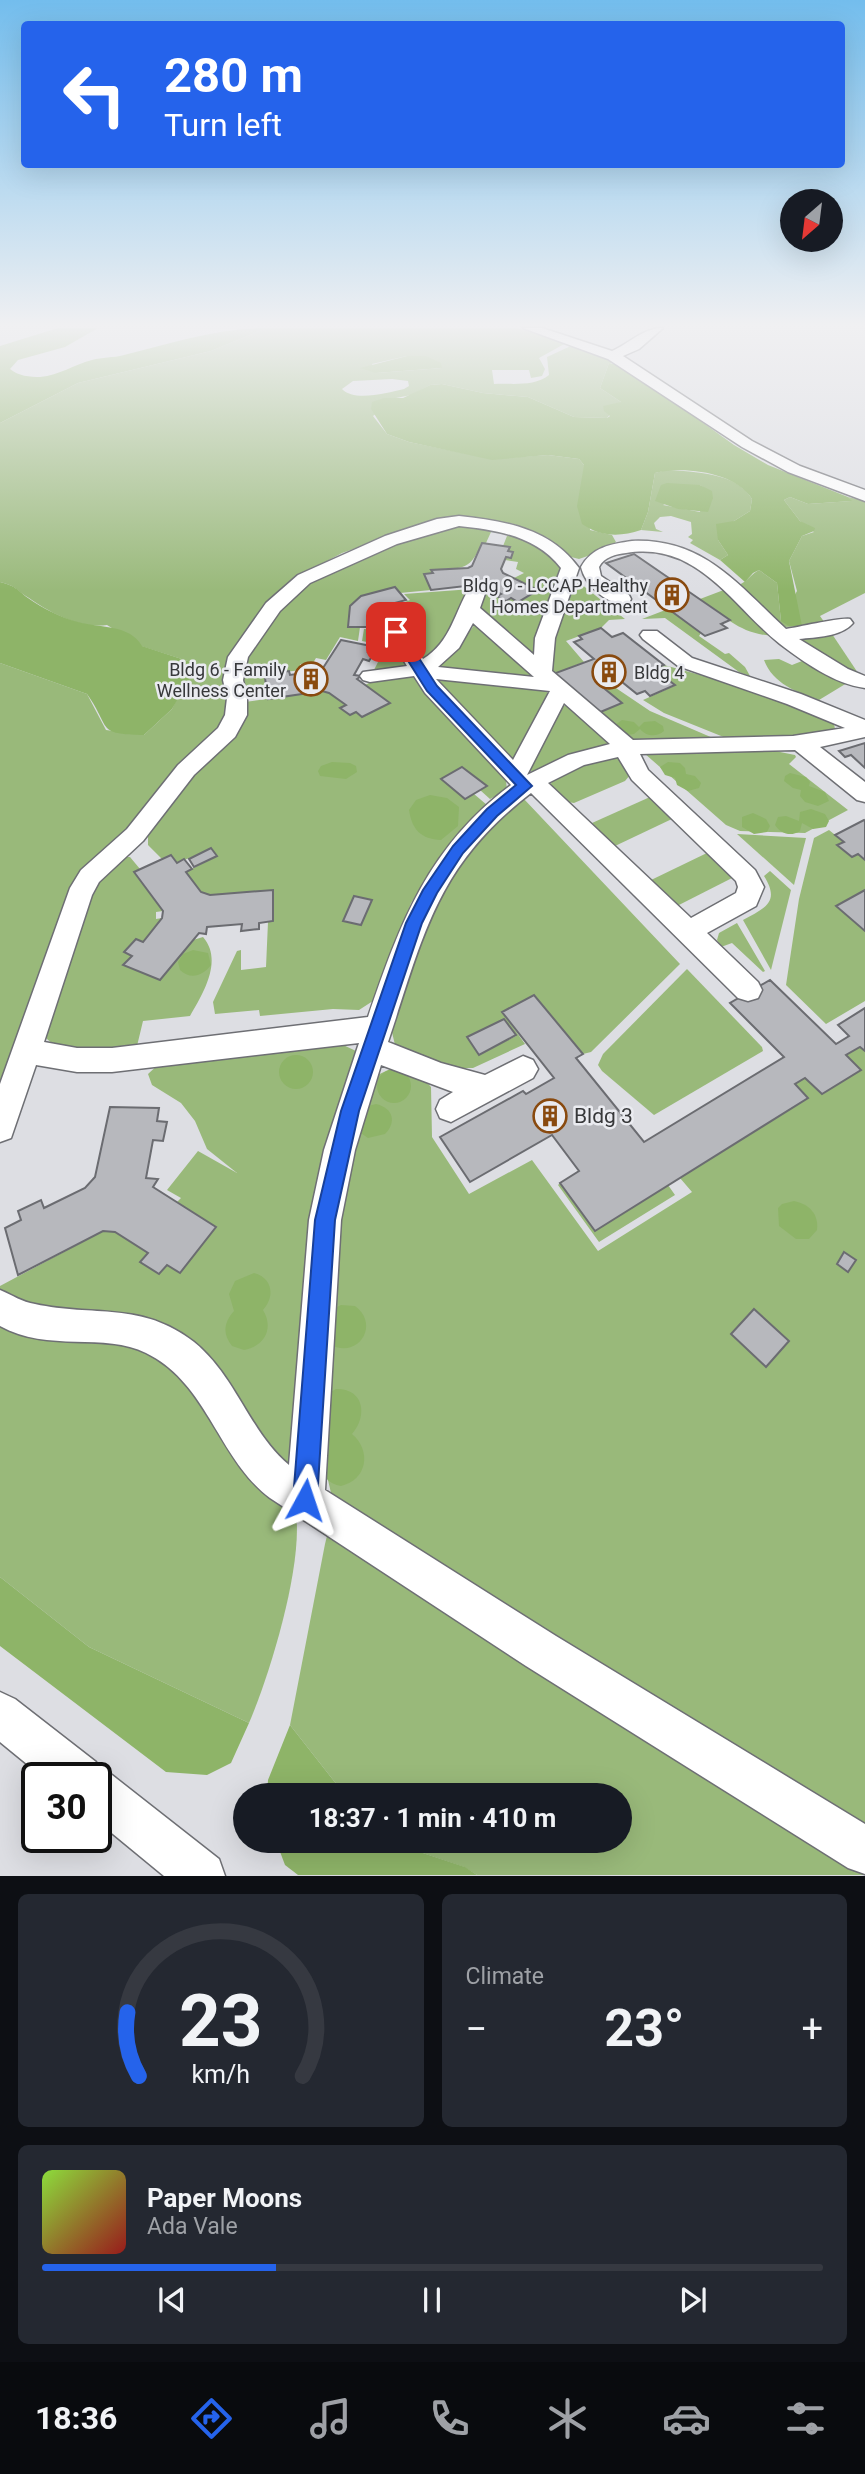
<!DOCTYPE html>
<html lang="en">
<head>
<meta charset="utf-8">
<style>
	body { margin:0; font-family:Roboto,sans-serif; background:#242831; color:#f1f3f6; height:100vh; display:flex; flex-direction:column; font-size:26px; white-space:nowrap }
	* { box-sizing:border-box; margin:0 }
	p { font-size:23px; color:#9ea1a6 }
	.icon { flex:none; width:38px; height:38px; fill:none; stroke:currentColor; stroke-width:2; stroke-linecap:round; stroke-linejoin:round }
	.map { position:relative; height:1876px; overflow:hidden }
	.sheet { display:flex; flex-direction:column; gap:18px; padding:18px; background:#0d0f14; flex:1 }
	.sheet>* { flex:none }
	.guide { position:absolute; left:21px; top:21px; width:824px; height:147px; border-radius:7px; box-shadow:0 7px 28px #0002; background:#2563eb; color:#fff; overflow:hidden }
	.needle { width:46px; rotate:208deg }
	.controls { position:absolute; left:780px; top:189px; display:grid; gap:14px }
	.controls a { display:grid; place-items:center; width:63px; height:63px; border-radius:50%; background:#171b24; box-shadow:0 7px 28px #0002; font-size:35px }
	.speed { position:absolute; left:21px; top:1762px; display:flex; gap:14px; font-size:35px; font-weight:700; text-align:center }
	.speed>* { display:grid; place-content:center; width:91px; height:91px; border-radius:50%; background:#171b24; box-shadow:0 7px 28px #0002; line-height:1 }
	.speed .limit { border:4px solid #111; border-radius:10px; background:#fff; color:#111 }
	.pin { position:absolute; display:grid; place-items:center; width:60px; height:60px; color:#fff; margin:-30px; border-radius:14px; box-shadow:0 4px 10px #0006 }
	.me { position:absolute; width:77px; margin:-38px; rotate:5deg; stroke-linejoin:round; filter:drop-shadow(0 0 5px #0008) }
	.turn { display:flex; align-items:center; gap:24px; height:147px; padding:0 28px; font-size:32px }
	.turn .icon { width:91px; height:91px; stroke-width:2.5 }
	.turn b { display:block; font-size:49px; line-height:60px }
	.big { font-size:52px; font-weight:700; line-height:1.1 }
	.sheet .card { flex:1; display:flex; flex-direction:column; justify-content:center; gap:10px; min-width:0; padding:0 24px; border-radius:10px; background:#242831 }
	.sheet .dial { align-items:center; gap:0 }
	.dial svg { height:182px; overflow:visible; fill:none; stroke:#363941; stroke-width:7; stroke-linecap:round; text-anchor:middle }
	.dial text { fill:#f1f3f6; stroke:none }
	.song { display:flex; align-items:center; gap:21px }
	.cover { width:84px; height:84px; border-radius:10px; background:linear-gradient(135deg,hsl(90 70% 55%),hsl(0 70% 35%)) }
	.played { height:7px; border-radius:4px; background:linear-gradient(90deg,#2563eb 30%,#363941 30%) }
	.keys { display:flex; justify-content:space-around; direction:ltr }
	.heat { display:flex; justify-content:space-between; align-items:center; font-size:38px; direction:ltr }
	.sheet .tiles { flex:1; display:grid; gap:18px; grid-template-columns:1fr 1fr }
	.card:last-child { grid-column:span 2 }
	.trip { position:absolute; left:233px; top:1783px; width:399px; height:70px; border-radius:35px; background:#171b24; box-shadow:0 7px 28px #0002; font-weight:700; line-height:70px; text-align:center }
	.tab-bar { display:flex; height:112px; justify-content:space-around; align-items:center; background:#090b0e; color:#9ea1a6 }
	.tab-bar .icon { width:49px; height:49px }
	.tab-bar .current { color:#2563eb }
	.tab-bar b { font-size:32px; color:#f1f3f6 }
	.map>svg:first-child { display:block }
	.green { fill:#99b97a; fill-rule:evenodd }
	.forest { fill:#8eb468 }
	.building { fill:#b7b8bd; stroke:#6b6c71; stroke-width:2 }
	.lines { fill:none; stroke-linecap:round; stroke-linejoin:round }
	.minor-casing { stroke:#6e6f74; stroke-width:3 }
	.minor { fill:#fff; fill-rule:evenodd }
	.route { fill:#2563eb; stroke:#184099; stroke-width:2 }
	.labels { text-anchor:middle; dominant-baseline:central; stroke-width:5; stroke-linejoin:round; paint-order:stroke }
	.far-poi-label { font-size:18px; fill:#37383a; stroke:#eaebf0; text-anchor:end }
	.poi-label { font-size:21px; fill:#37383a; stroke:#eaebf0; text-anchor:start }
</style>
</head>
<body>
<div class="map">
<svg width="865" height="1876" viewBox="0 0 865 1876">
	<rect width="100%" height="100%" fill="#dddee3"/>
	<g class="green">
		<path d="M267,328H517L566,343L539,358L545,369L542,376L531,378L529,370H492L494,384C513,383 534,387 549,375L547,357L573,345L612,360L614,363H609L600,388L621,402L607,418L574,417L528,397L483,393L442,384L430,385L411,395L396,398L373,416L387,434L409,442L492,459L548,455L579,459L584,465L590,530L612,535L616,542L605,550L579,559L571,557L548,538L514,524L476,518H459L402,532L342,553L299,576L257,617L229,720L145,813L77,883L65,900L0,1089V663L87,694L106,730L144,735L172,709L194,663L141,646L107,625C81,629 50,613 29,598C16,590 16,586 0,582V423L78,383L211,351ZM407,356L442,368L376,373L372,364ZM392,379L408,381L409,386L404,389C387,393 354,402 342,389L353,381Z"/>
		<path d="M666,470C695,472 736,472 752,499L750,511L734,521L718,540L728,555L720,560L690,543L693,540L688,537L692,534L691,522L671,516L660,517L654,523L656,529L663,532L641,530L648,512L655,473ZM700,485L706,489L700,512L663,505Z"/>
		<path d="M790,497L808,504L851,501L848,497L865,501V593L820,616L827,626L781,627L739,585C748,581 751,574 759,570L777,583L781,621L797,591L789,561L802,536L814,532L800,521L784,500Z"/>
		<path d="M454,525L486,528L491,532L486,543H482C468,575 460,566 432,570L433,573L424,574L431,590L400,593L395,587L361,596L350,606L348,626L360,627L358,641L340,637L326,660L316,658L313,663L300,664L302,670L275,673L276,677C266,686 254,691 240,685L241,662L291,593L350,559Z"/>
		<path d="M518,535L541,544L562,569L535,659L481,610L485,593L492,589L501,594L498,596L506,601L511,598L518,602L538,591L514,578L524,573L516,569L518,562L505,560L506,557L511,558L513,552L508,551L509,547L503,546L507,536Z"/>
		<path d="M571,576L625,619L609,620L601,628L566,641L584,662L553,674L549,665L548,652Z"/>
		<path d="M729,588L774,636C740,634 727,618 700,599Z"/>
		<path d="M472,589L453,633L426,658L420,657L386,609L410,600L404,594Z"/>
		<path d="M668,609L701,633L699,636L725,654L729,653L745,667L750,676L739,672L665,618L642,619Z"/>
		<path d="M380,623L404,657L407,666L373,672L386,646L362,641L364,629L379,630Z"/>
		<path d="M475,624L535,677L441,668L439,665L458,647Z"/>
		<path d="M830,631L858,673L854,674L793,638Z"/>
		<path d="M779,659L792,665L807,659L847,683L819,700C797,692 773,684 764,660Z"/>
		<path d="M664,665L788,699L834,724L835,729L824,735L731,740L664,713L643,700L674,686L654,669Z"/>
		<path d="M408,676L413,677L497,769L506,781L507,790L490,799L480,790L486,785L462,767L441,779L465,799L474,794L487,805L441,857L411,903L376,999L359,1010L333,1009L260,1016L259,1010L215,1014L213,1002L237,951L241,950V970L266,967L268,922L273,921V890L210,895L201,892L186,872L217,856L211,849L177,863L171,855L162,859L148,845V830L245,702L322,691L329,693L346,705L341,708L350,715L356,712L363,717L389,703L365,685L373,681ZM354,896L371,901L361,925L343,921Z"/>
		<path d="M437,678L546,690L549,695L514,761L511,763Z"/>
		<path d="M607,682L650,711L713,738L633,739L598,713L621,703L600,685Z"/>
		<path d="M561,706H569L609,743L532,772L529,768Z"/>
		<path d="M700,749L775,751L795,755L796,757L789,764L848,810L805,833L740,831L726,825L644,753Z"/>
		<path d="M615,757L621,759L630,775L625,781L574,803L568,802L550,786C556,768 598,762 615,757Z"/>
		<path d="M650,797L674,818L615,846L592,823Z"/>
		<path d="M523,798L680,964L591,1052L583,1054L534,995L502,1012L525,1044L473,1068H461L425,1063L403,1051L395,1045L391,1028L414,955L452,872L492,825ZM504,1019L516,1036L479,1055L467,1037Z"/>
		<path d="M829,830L844,842L838,846L851,857L858,854L865,860V890L836,906L865,931V1001L826,1024L786,985L799,899L814,838Z"/>
		<path d="M737,834L806,838L794,885Z"/>
		<path d="M709,852L736,876L675,907L649,881Z"/>
		<path d="M122,857H130L140,869L134,872L163,911L156,912V919L162,918L143,942L136,939L125,952L132,956L124,965L160,980L193,940L203,937C223,960 204,992 190,1016L143,1021L137,1046C112,1048 56,1060 43,1033L88,889Z"/>
		<path d="M770,871L791,890L771,970L743,920C764,908 781,903 764,876Z"/>
		<path d="M737,923L765,971L763,972L732,943L721,947L717,940L719,933Z"/>
		<path d="M687,969L762,1047L763,1051L654,1115L602,1071L598,1065L603,1054Z"/>
		<path d="M339,1043L356,1051V1057L291,1473L206,1368L39,1313L0,1293V1286L103,1231L115,1232L148,1253L141,1262L159,1274L167,1265L180,1273L215,1227L177,1202L181,1198L167,1190L198,1151L237,1173L207,1149L195,1121L181,1103L152,1085L148,1074L160,1063Z"/>
		<path d="M860,1047L865,1051V1838L347,1515L331,1493L325,1467L322,1404L342,1207L348,1172L375,1078C388,1063 421,1073 431,1087L432,1137L469,1194L532,1160L598,1251L692,1192L680,1178L808,1098L795,1084L805,1078L822,1094L861,1070L846,1055Z"/>
		<path d="M560,1183L595,1231L668,1185L675,1195L599,1242L558,1185Z"/>
		<path d="M0,1313L157,1349L296,1513C303,1566 270,1674 249,1723L89,1647L0,1577Z"/>
		<path d="M333,1534L865,1861V1875H477L464,1867L387,1841H620V1796L345,1795L290,1725L325,1544L327,1536Z"/>
	</g>
	<g class="forest">
		<path d="M58,328H98L65,347L18,360L10,369C18,376 30,377 40,377C60,375 73,365 92,360C102,357 113,358 124,355C172,343 217,328 267,328L211,351L78,383L0,423V346Z"/>
		<path d="M407,356H426L441,363L442,368L376,373L360,368Z"/>
		<path d="M609,363L624,366L734,445L768,465L848,497L852,501L808,504L790,497L784,500L800,521L815,528L814,531L802,536L789,561L802,626H789L781,621L777,583L759,570L753,573L745,582L720,560L728,555L718,540L716,524L734,521L750,511L752,499C735,472 684,466 655,473L648,512L641,530C620,537 601,537 582,524L577,506L584,465L579,459L548,455L492,460L409,442L387,434L371,409L372,402L384,398H403L430,385L442,384L483,393L528,397L574,417L607,418L610,416L604,411L603,406L621,402L600,388Z"/>
		<path d="M667,483L700,485L712,491L713,498L708,512L678,509L655,501L661,485Z"/>
		<path d="M0,582C16,586 16,589 28,598C42,608 62,618 78,622C98,628 130,624 142,646L194,663L196,667L172,709L144,735C95,734 112,729 87,694L0,663Z"/>
		<path d="M622,720L634,722L639,727L644,722L655,721L663,726L664,731C656,738 646,736 640,729L634,734L626,735L615,725Z"/>
		<path d="M332,762L350,763L356,766L357,772L346,779L320,776L318,771L321,766Z"/>
		<path d="M668,762L680,763L685,768L686,774L695,776L701,783L699,788L688,791L677,785L675,778L665,775L660,767Z"/>
		<path d="M790,773L806,777L810,782L809,786L825,792L829,801L818,806L805,802L800,796L801,790L793,788L784,781L785,776Z"/>
		<path d="M430,795L447,798L459,807L458,826L441,840C421,839 412,830 409,810L416,800Z"/>
		<path d="M811,809L825,814L829,821L826,827L813,829L802,823L800,831C791,837 781,834 775,825L778,817L786,816L799,821L800,812Z"/>
		<path d="M753,813L766,819L770,826L767,832L754,834L742,827V817Z"/>
		<path d="M193,950L208,953L211,965C203,976 190,980 180,970L178,962L183,954Z"/>
		<circle cx="296" cy="1072" r="17"/>
		<circle cx="394" cy="1086" r="17"/>
		<path d="M376,1104C393,1108 397,1122 385,1134L368,1138L358,1131L364,1107Z"/>
		<path d="M794,1201C809,1204 819,1214 817,1230L809,1239H796L779,1226L778,1208L782,1204Z"/>
		<path d="M254,1273C273,1278 275,1297 263,1310C274,1328 265,1346 244,1350L232,1346C222,1334 224,1322 234,1311L229,1294L235,1281Z"/>
		<path d="M341,1305L355,1306C380,1324 359,1359 331,1345L335,1308Z"/>
		<path d="M336,1389C364,1388 368,1416 352,1434C372,1451 367,1480 341,1486C316,1481 323,1462 324,1442L330,1437L325,1434L329,1393Z"/>
		<path d="M0,1577L89,1647L249,1723L231,1763L207,1775L166,1772L0,1646Z"/>
		<path d="M290,1725L345,1795H267L268,1780Z"/>
		<path d="M276,1841H387L465,1867L477,1875H298L285,1865Z"/>
	</g>
	<g class="building">
		<path d="M482,543L510,547L508,551L513,552L511,558L506,557L501,569L503,573L538,590L518,602L511,598L506,601L497,596L501,594L483,584L431,590L424,574L433,573L431,570L468,568L472,566Z"/>
		<path d="M634,554L730,620L721,624L727,628L705,636L606,563Z"/>
		<path d="M395,587L406,600L380,607L375,627H348L350,606L361,596Z"/>
		<path d="M601,628L612,637L623,633L664,665L654,669L675,685L650,696L645,691L637,694L617,678L600,685L622,703L598,713L553,674L594,659L574,642L582,639L579,636Z"/>
		<path d="M341,640L371,646L368,652L374,653L369,661L363,659L354,675L361,676L357,679L390,703L362,717L356,712L350,715L340,708L346,705L329,693L322,691L268,699L265,678L276,677L275,673L289,671L290,675L317,671L323,668Z"/>
		<path d="M865,743V768L851,755L845,757L839,751Z"/>
		<path d="M462,767L487,786L465,799L441,779Z"/>
		<path d="M864,820L865,821V860L858,854L852,857L837,845L844,842L835,835Z"/>
		<path d="M211,848L217,856L194,867L189,859Z"/>
		<path d="M171,855L177,863L184,859L192,869L186,872L201,892L210,895L273,890V921L259,923V929L241,931L242,924L207,927L206,934L199,933L160,980L123,965L132,956L124,952L136,939L143,942L162,918L163,911L134,872Z"/>
		<path d="M865,890V931L836,906Z"/>
		<path d="M354,896L372,900L361,925L343,921Z"/>
		<path d="M770,980L836,1044L849,1036L838,1025L865,1008V1051L860,1047L846,1055L861,1070L822,1094L805,1078L795,1084L808,1098L595,1231L560,1183L579,1171L552,1135L470,1182L440,1137L523,1091L526,1094L554,1078L502,1012L534,995L583,1054L576,1058L644,1142L784,1057L730,1003Z"/>
		<path d="M504,1019L516,1035L479,1055L467,1037Z"/>
		<path d="M110,1107L159,1108L157,1121L167,1122L163,1141L153,1140L146,1178L158,1179L153,1187L216,1227L180,1273L167,1265L159,1274L140,1262L148,1253L115,1232L103,1231L18,1275L5,1228L21,1220L18,1211L41,1200L44,1208L85,1188L95,1177Z"/>
		<path d="M844,1252L856,1260L848,1272L837,1264Z"/>
		<path d="M754,1309L789,1341L766,1367L731,1334Z"/>
	</g>
	<g class="lines">
		<defs>
			<g id="minor">
				<path d="M523,328H542L612,351C630,343 643,328 663,328L639,349L623,356L752,441L800,466L865,490V501L788,472L742,447L608,359Z"/>
				<path d="M459,516C505,521 550,528 579,568L555,638L552,671L633,740L793,736L845,728L787,704L678,666L643,639L640,635L643,631H657L692,658L801,694L865,720V737L820,747L865,782V802L857,800L795,750L640,754L648,770L755,870L764,887L756,906L707,933L758,982L762,990L758,998L748,1001L738,998L531,793C436,866 424,935 388,1042L441,1063L485,1075L523,1056L533,1060L538,1069L533,1078L451,1122L440,1118L436,1109L440,1100L453,1092L381,1065L355,1150L341,1220L325,1490L556,1636L865,1824V1874L848,1868L526,1666L270,1498C218,1459 208,1383 146,1353C105,1332 48,1353 0,1326V1290C12,1295 22,1302 35,1304C93,1317 142,1301 194,1342C236,1376 250,1433 289,1465L309,1220L324,1150L359,1043L112,1072H77L36,1065L11,1138L0,1142V1084L70,888L81,870L127,829L178,765L218,728L225,715L227,698L223,680L228,657L266,603L298,575L385,536L437,519ZM459,526C497,530 536,536 561,568L535,638L534,655L480,608L486,591L484,587H470C454,613 451,642 423,659L391,610L384,608L375,614L407,666L363,672L360,676L363,680L370,682L414,676L425,693L511,785C428,847 400,923 368,1017L112,1048H77L44,1042L92,895L99,882L143,841L194,775L235,737L247,715V698L243,680L248,657L280,611L310,583L397,544ZM473,623L534,677L438,667L459,648ZM436,679L550,691L513,760ZM564,703L610,744L568,755L527,775ZM618,757L632,780L736,881L738,887L736,893L691,918L548,783L584,765Z"/>
				<path d="M632,541C704,538 738,585 786,629C799,627 842,617 850,619L853,623C841,637 816,637 799,639L848,669L865,676V688C834,684 804,662 780,644C731,605 698,541 626,553C616,554 604,557 599,567L601,576L629,595L631,599L629,603C609,608 585,585 581,567C592,547 611,544 632,541Z"/>
				<path d="M0,1692L15,1699L96,1762L99,1770L112,1775L219,1859L225,1876H164L96,1820V1778H44L0,1742Z"/>
			</g>
		</defs>
		<use href="#minor" class="minor-casing"/>
		<use href="#minor" class="minor"/>
	</g>
	<linearGradient id="sky" x2="0" y2="1"><stop stop-color="#73bded"/><stop offset="0.55" stop-color="#f0f0f2"/><stop offset="1" stop-color="#f0f0f2" stop-opacity="0"/></linearGradient>
	<rect width="865" height="591" fill="url(#sky)"/>
	<path class="route" d="M392,629H400L437,686L532,786L497,816L463,853L437,893L422,923L359,1111L335,1220L317,1500L313,1509L305,1512L297,1509L293,1500L315,1220L341,1111L406,923L423,890L453,846L487,809L516,785L427,691L390,632Z"/>
	<defs>
		<symbol id="building-ring" viewBox="-11 -11 22 22"><circle r="9.5" fill="#eaebf0" stroke="#894a0f" stroke-width="1.5"/><path d="M-4-6H4V6H1V3H-1V6H-4ZM-2.5-4.3h1.7v1.8h-1.7ZM.8-4.3h1.7v1.8H.8ZM-2.5-1h1.7V.8h-1.7ZM.8-1h1.7V.8H.8Z" fill="#894a0f"/></symbol>
	</defs>
	<g fill-rule="evenodd">
		<use href="#building-ring" x="653" y="576" width="38" height="38"/>
		<use href="#building-ring" x="590" y="653" width="38" height="38"/>
		<use href="#building-ring" x="292" y="660" width="38" height="38"/>
		<use href="#building-ring" x="531" y="1097" width="38" height="38"/>
	</g>
	<g class="labels">
		<g class="far-poi-label">
			<text x="648" y="585">Bldg 9 - LCCAP Healthy<tspan x="648" dy="21">Homes Department</tspan></text>
			<text x="286" y="669">Bldg 6 - Family<tspan x="286" dy="21">Wellness Center</tspan></text>
			<text x="634" y="672" text-anchor="start">Bldg 4</text>
		</g>
		<g class="poi-label">
			<text x="574" y="1116">Bldg 3</text>
		</g>
	</g>
</svg>
<div class="controls">
<a><svg class="needle" viewBox="-14 -14 28 28"><path d="M0-13l5 13h-10z" fill="#e53935"/><path d="M0 13l5-13h-10z" fill="#9ea1a6"/></svg></a>
</div>
<div class="speed"><div class="limit">30</div></div>
<div class="pin" style="left:396px;top:632px;background:#d93025"><svg class="icon" aria-label="arrive" viewBox="0 0 24 24"><path d="M6 21V4h12l-3 4 3 4H6"/></svg></div>
<svg class="me" style="left:305px;top:1500px" viewBox="-20 -20 40 40"><path d="M0-17L14 15 0 8-14 15z" fill="#2563eb" stroke="#fff" stroke-width="4"/></svg>
<div class="trip">18:37 · 1 min · 410 m</div>
<div class="guide">
<div class="turn"><svg class="icon" aria-label="left" viewBox="0 0 24 24"><path d="M17 20v-9H6M10 6l-5 5 5 5"/></svg><div><b>280 m</b>Turn left</div></div>
</div>
</div>
<section class="sheet">
<div class="tiles">
<div class="card dial"><svg viewBox="0 0 100 80">
<path d="M14 69A42 42 0 1 1 86 69"/>
<path d="M14 69A42 42 0 0 1 9 41" stroke="#2563eb"/>
<text x="50" y="56" font-size="32" font-weight="700">23</text>
<text x="50" y="72" font-size="11">km/h</text>
</svg></div>
<div class="card"><p>Climate</p>
<div class="heat"><a>−</a><b class="big">23°</b><a>+</a></div>
</div>
<div class="card">
<div class="song"><i class="cover"></i><div><b>Paper Moons</b><p>Ada Vale</p></div></div>
<div class="played"></div>
<div class="keys"><svg class="icon" aria-label="previous" viewBox="0 0 24 24"><path d="M18 5L8 12l10 7zM5 5v14"/></svg><svg class="icon" aria-label="pause" viewBox="0 0 24 24"><path d="M8 5v14M16 5v14"/></svg><svg class="icon" aria-label="next" viewBox="0 0 24 24"><path d="M6 5l10 7-10 7zM19 5v14"/></svg></div>
</div>
</div>
</section>
<nav class="tab-bar">
<b>18:36</b>
<svg class="icon current" aria-label="directions" viewBox="0 0 24 24"><path d="M12 3l9 9-9 9-9-9zM9 14v-3h6M13 9l2 2-2 2"/></svg>
<svg class="icon" aria-label="music" viewBox="0 0 24 24"><path d="M9 18V5l10-2v13"/><circle cx="6" cy="18" r="3"/><circle cx="16" cy="16" r="3"/></svg>
<svg class="icon" aria-label="phone" viewBox="0 0 24 24"><path d="M5 4h4l2 5-3 2q2 4 5 5l2-3 5 2v4C11 20 4 13 5 4z"/></svg>
<svg class="icon" aria-label="climate" viewBox="0 0 24 24"><path d="M12 3v18M4 7l16 10M4 17L20 7"/></svg>
<svg class="icon" aria-label="car" viewBox="0 0 24 24"><path d="M5 17H2v-5l4-1 3-4h7l3 4 3 1v5h-3M9 17h6M6 11h13"/><circle cx="7" cy="17" r="2"/><circle cx="17" cy="17" r="2"/></svg>
<svg class="icon" aria-label="filters" viewBox="0 0 24 24"><path d="M4 7h16M4 17h16"/><circle cx="9" cy="7" r="2"/><circle cx="15" cy="17" r="2"/></svg>
</nav>
</body>
</html>
